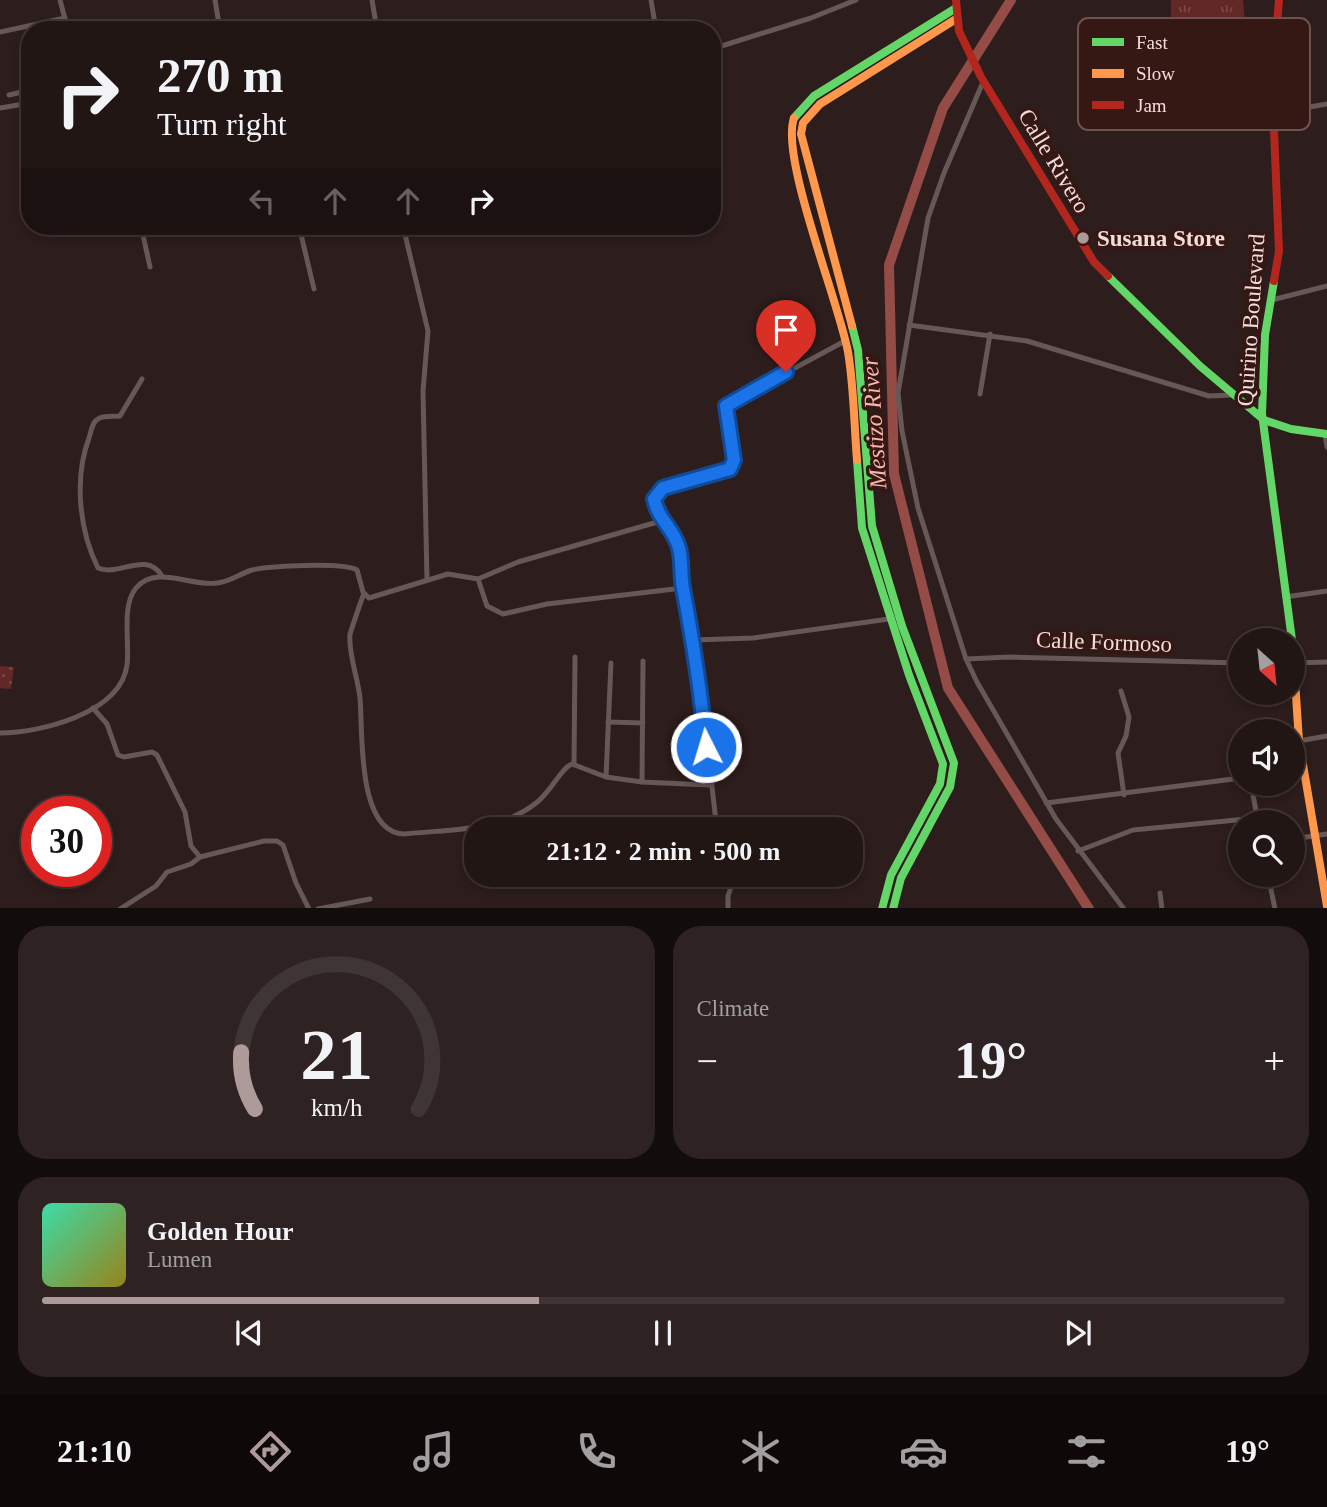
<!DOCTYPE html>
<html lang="en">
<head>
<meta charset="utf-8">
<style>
	body { margin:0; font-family:Georgia,serif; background:#2e2322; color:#f1f3f6; height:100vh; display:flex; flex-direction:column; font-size:26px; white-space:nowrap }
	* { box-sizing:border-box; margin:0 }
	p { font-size:23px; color:#a29fa0 }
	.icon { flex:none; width:38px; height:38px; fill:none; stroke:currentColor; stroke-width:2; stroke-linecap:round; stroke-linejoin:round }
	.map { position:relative; height:908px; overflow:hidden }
	.side { display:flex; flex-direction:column; gap:18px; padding:18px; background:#130c0c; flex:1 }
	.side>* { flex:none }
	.banner { position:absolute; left:21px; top:21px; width:700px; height:214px; border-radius:28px; box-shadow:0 4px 10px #0003,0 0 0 2px #3f3534; background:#221615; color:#f1f3f6; overflow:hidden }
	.needle { width:46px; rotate:153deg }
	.buttons { position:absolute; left:1228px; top:628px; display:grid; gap:14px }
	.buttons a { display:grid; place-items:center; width:77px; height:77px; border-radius:50%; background:#221615; box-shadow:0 4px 10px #0003,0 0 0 2px #3f3534; font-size:35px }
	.speed { position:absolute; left:21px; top:796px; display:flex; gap:14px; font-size:35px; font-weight:700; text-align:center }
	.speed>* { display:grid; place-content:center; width:91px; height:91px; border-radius:50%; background:#221615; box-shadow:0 4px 10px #0003,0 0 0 2px #3f3534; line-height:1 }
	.speed .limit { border:10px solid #d22; background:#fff; color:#111 }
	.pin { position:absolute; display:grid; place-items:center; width:60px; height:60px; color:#fff; margin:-72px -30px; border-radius:50% 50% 50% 0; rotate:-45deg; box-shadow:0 0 7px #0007 }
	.pin .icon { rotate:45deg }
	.me { position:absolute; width:77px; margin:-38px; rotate:355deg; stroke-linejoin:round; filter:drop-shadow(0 0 5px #0008) }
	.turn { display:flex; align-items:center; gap:24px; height:147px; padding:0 21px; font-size:32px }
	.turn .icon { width:91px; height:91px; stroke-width:2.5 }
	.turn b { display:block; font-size:49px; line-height:60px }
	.lanes { display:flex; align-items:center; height:66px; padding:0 21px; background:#0003; justify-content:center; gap:35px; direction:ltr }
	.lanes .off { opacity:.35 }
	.big { font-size:52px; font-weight:700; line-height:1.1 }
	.side .card { flex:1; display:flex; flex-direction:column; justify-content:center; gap:10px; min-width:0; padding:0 24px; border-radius:28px; background:#2e2322 }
	.side .dial { align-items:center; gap:0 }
	.dial svg { height:182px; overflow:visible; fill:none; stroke:#3f3534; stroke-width:7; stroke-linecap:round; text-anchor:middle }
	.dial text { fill:#f1f3f6; stroke:none }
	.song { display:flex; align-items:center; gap:21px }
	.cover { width:84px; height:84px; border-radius:10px; background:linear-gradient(135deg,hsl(160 70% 55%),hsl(50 70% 35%)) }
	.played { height:7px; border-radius:4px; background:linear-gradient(90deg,#ae9a98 40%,#3f3534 40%) }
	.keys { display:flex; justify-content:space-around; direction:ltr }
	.heat { display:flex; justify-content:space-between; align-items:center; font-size:38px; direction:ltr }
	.side .tiles { flex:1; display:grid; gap:18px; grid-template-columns:1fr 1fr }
	.card:last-child { grid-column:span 2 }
	.trip { position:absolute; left:464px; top:817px; width:399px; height:70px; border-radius:28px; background:#221615; box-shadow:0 4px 10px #0003,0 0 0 2px #3f3534; font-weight:700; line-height:70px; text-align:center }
	.tabs { display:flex; height:112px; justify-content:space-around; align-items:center; background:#0e0908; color:#a29fa0 }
	.tabs .icon { width:49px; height:49px }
	.tabs .current { color:#ae9a98 }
	.tabs b { font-size:32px; color:#f1f3f6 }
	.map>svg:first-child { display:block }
	.grass { fill:url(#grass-tufts) }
	.park { fill:url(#park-dots) }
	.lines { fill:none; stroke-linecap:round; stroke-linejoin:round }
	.river { stroke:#954b46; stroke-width:10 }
	.street { stroke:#655857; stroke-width:5 }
	.fast { stroke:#63d668; stroke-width:8 }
	.slow { stroke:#ff974d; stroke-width:8 }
	.jam { stroke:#b3261e; stroke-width:8 }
	.route-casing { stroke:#114b97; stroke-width:18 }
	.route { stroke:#1a73e8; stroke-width:12 }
	.poi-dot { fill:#ae9a98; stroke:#351714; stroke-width:2.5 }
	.labels { text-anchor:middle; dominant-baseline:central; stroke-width:7; stroke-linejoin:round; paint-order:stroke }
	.street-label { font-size:23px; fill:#f3dddb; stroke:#351714 }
	.poi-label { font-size:23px; font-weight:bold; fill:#f3dddb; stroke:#351714; text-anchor:start }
	.water-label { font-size:24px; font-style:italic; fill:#f9b5ad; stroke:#351714 }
	.key { fill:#351714; stroke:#6e5250; stroke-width:2 }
	.key-label { font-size:19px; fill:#f3dddb }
</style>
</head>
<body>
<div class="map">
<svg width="1327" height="909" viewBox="0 0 1327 909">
	<defs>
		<pattern id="grass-tufts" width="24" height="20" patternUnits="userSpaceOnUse" patternTransform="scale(1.75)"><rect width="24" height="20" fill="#622825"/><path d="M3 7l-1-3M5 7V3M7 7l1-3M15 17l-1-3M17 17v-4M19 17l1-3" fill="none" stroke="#794744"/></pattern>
		<pattern id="park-dots" width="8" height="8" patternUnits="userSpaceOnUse" patternTransform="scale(1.75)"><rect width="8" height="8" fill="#622825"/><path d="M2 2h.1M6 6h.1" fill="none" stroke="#794744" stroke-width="1.8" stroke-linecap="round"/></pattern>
	</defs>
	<rect width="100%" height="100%" fill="#2d1d1c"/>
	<path class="grass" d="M1171,0H1243L1248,65L1170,68Z"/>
	<path class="park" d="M0,666L14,667L11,689L0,688Z"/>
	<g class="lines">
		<path class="river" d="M1011,0L943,108L889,265L894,474L948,688L1089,909"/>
		<g class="street">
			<path d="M60,0L68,30"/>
			<path d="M215,0L220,30"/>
			<path d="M372,0L377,30"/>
			<path d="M651,0L656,30"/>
			<path d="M0,32L65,18"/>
			<path d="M712,49L811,18L856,0"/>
			<path d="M983,82L944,173L928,218L898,393L902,431L918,508L966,659L977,682L1056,819L1124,909"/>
			<path d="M9,95L30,90"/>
			<path d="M0,108L30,103"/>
			<path d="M1274,128L1304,108L1327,104"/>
			<path d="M141,226L150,267"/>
			<path d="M299,226L314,289"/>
			<path d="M403,226L428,331L423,391L427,580"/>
			<path d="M1272,300L1327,286"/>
			<path d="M909,325L1027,341L1209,396L1233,395"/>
			<path d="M142,379L120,416C113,417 104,415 98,419C92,422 91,432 89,438C74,478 79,530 98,568C119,577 146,550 162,576"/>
			<path d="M980,394L990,334"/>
			<path d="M1325,434L1327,447"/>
			<path d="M478,579L518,562L661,521"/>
			<path d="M364,594C362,597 351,631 350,634C348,653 358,678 360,698C363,730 356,834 405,834C450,829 500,832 536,803C551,792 561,768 572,764L606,777L642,782L709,785"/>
			<path d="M1285,597L1327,591"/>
			<path d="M694,640L753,638L889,619"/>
			<path d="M966,659L1009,657L1241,663"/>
			<path d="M1293,663L1327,662"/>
			<path d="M1121,691L1129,717L1126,736L1118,753L1124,795"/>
			<path d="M93,708L107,724L118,755L124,757L152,752L157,755L185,812L191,846L200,857"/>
			<path d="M608,722L643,723"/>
			<path d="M0,733C40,733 121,713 127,665C130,643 121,606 136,588C156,564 191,587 217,583C230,582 239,574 252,570C269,566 342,562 357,570L363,592L369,598L448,574L478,579L487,606L503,614L547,604L683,588"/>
			<path d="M1293,742L1327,736"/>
			<path d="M574,764L575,657"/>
			<path d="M606,777L611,663"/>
			<path d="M642,782L643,661"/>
			<path d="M1251,784L1258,822"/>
			<path d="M1046,803L1241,778"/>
			<path d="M717,830L696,648L683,588L680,552L671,531L661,521L654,499L663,488L731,469L734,460L725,409L728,404L845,341"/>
			<path d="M1293,839L1327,834"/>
			<path d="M1078,851L1133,830L1257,818"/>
			<path d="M1268,875L1275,909"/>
			<path d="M1160,893L1162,909"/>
			<path d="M120,909L156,886L167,872L191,864L200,857L264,841H277L283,845L296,883L309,909"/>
			<path d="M318,909L370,899"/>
			<path d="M728,909V896L735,875"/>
		</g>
		<g class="fast">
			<path d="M794,118L814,96L956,8"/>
			<path d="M1108,276L1200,366L1264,420L1291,429L1327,434"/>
			<path d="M1274,281L1265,335L1262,414L1292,640"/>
			<path d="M852,326L858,350L872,526L902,626L954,763L950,787L901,878L893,909"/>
			<path d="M857,460L862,528L909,675L943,764L940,784L891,875L882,909"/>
		</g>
		<g class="slow">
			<path d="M794,118C780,158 839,302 848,352C854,387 854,424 857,460"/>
			<path d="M852,326L801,134L803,123L820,104L956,19"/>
			<path d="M1293,650L1299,741L1327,906"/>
		</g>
		<g class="jam">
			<path d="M956,0L959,31L981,77L1094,262L1108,276"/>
			<path d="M1274,281L1279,251L1272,81L1279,0"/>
		</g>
	</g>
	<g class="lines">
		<defs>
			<path id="route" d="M706,747C701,693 693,641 683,588C680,574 683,558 678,545C672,527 658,519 654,499L663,488L730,469L734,460L726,406L786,372"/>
		</defs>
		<use href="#route" class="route-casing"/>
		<use href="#route" class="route"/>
	</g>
	<circle class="poi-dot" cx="1083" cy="238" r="7"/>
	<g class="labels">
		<g class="street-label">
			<text transform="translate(1054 161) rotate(59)">Calle Rivero</text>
			<text transform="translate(1251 320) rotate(-86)">Quirino Boulevard</text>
			<text transform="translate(1104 642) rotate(2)">Calle Formoso</text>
		</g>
		<g class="poi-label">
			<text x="1097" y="238">Susana Store</text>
		</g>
		<g class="water-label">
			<text transform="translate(874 423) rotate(-94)">Mestizo River</text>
		</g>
	</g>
	<rect x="1078" y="18" width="232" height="112" rx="10" class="key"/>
	<rect x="1092" y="38" width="32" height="8" fill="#63d668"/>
	<rect x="1092" y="69" width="32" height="9" fill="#ff974d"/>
	<rect x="1092" y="101" width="32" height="8" fill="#b3261e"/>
	<g class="key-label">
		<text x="1136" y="49">Fast</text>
		<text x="1136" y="80">Slow</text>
		<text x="1136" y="112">Jam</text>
	</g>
</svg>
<div class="buttons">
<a><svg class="needle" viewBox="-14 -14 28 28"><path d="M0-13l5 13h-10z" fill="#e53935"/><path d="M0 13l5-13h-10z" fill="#a29fa0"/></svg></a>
<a><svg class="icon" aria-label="sound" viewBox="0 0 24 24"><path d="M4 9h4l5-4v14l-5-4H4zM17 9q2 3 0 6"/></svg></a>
<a><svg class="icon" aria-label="search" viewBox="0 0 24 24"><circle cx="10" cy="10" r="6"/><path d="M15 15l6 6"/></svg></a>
</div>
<div class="speed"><div class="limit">30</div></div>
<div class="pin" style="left:786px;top:372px;background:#d93025"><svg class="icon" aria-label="arrive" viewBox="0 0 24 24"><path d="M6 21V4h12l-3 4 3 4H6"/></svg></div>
<svg class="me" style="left:706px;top:747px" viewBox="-20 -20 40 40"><circle r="17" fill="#1a73e8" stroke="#fff" stroke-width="3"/><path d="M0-11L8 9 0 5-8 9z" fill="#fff"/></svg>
<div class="trip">21:12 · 2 min · 500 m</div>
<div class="banner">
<div class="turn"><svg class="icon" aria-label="right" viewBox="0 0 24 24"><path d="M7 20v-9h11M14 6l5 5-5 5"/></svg><div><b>270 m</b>Turn right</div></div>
<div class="lanes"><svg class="icon off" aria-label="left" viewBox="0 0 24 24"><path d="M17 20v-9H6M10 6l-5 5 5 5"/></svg><svg class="icon off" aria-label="ahead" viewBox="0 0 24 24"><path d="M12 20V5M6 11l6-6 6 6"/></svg><svg class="icon off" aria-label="ahead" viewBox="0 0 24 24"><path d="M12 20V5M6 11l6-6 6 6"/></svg><svg class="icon" aria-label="right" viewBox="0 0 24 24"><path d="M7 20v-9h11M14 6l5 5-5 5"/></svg></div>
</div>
</div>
<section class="side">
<div class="tiles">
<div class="card dial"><svg viewBox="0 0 100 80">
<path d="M14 69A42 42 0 1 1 86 69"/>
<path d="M14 69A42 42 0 0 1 8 44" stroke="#ae9a98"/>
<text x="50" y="56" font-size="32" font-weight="700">21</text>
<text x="50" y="72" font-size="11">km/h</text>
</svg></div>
<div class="card"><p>Climate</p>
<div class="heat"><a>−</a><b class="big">19°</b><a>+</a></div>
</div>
<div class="card">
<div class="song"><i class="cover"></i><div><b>Golden Hour</b><p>Lumen</p></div></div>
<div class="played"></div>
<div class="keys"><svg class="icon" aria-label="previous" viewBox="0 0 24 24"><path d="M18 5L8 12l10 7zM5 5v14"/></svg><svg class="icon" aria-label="pause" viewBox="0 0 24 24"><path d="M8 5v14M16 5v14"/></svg><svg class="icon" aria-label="next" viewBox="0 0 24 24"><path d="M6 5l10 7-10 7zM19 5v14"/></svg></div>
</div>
</div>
</section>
<nav class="tabs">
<b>21:10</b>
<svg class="icon current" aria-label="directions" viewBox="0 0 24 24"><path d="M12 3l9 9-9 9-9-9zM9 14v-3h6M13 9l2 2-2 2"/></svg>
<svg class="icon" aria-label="music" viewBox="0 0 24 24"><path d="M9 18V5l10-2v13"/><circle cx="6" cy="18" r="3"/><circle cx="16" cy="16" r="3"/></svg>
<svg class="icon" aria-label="phone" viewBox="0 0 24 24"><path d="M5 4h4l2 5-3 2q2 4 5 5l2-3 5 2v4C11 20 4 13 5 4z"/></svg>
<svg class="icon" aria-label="climate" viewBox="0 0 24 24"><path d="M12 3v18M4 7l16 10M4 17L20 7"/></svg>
<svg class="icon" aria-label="car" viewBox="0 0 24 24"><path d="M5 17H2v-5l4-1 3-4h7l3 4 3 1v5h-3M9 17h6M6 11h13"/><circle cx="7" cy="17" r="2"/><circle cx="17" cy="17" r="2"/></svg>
<svg class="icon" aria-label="filters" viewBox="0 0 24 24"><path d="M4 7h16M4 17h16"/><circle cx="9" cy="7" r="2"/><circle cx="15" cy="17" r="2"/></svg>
<b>19°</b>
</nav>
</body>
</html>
